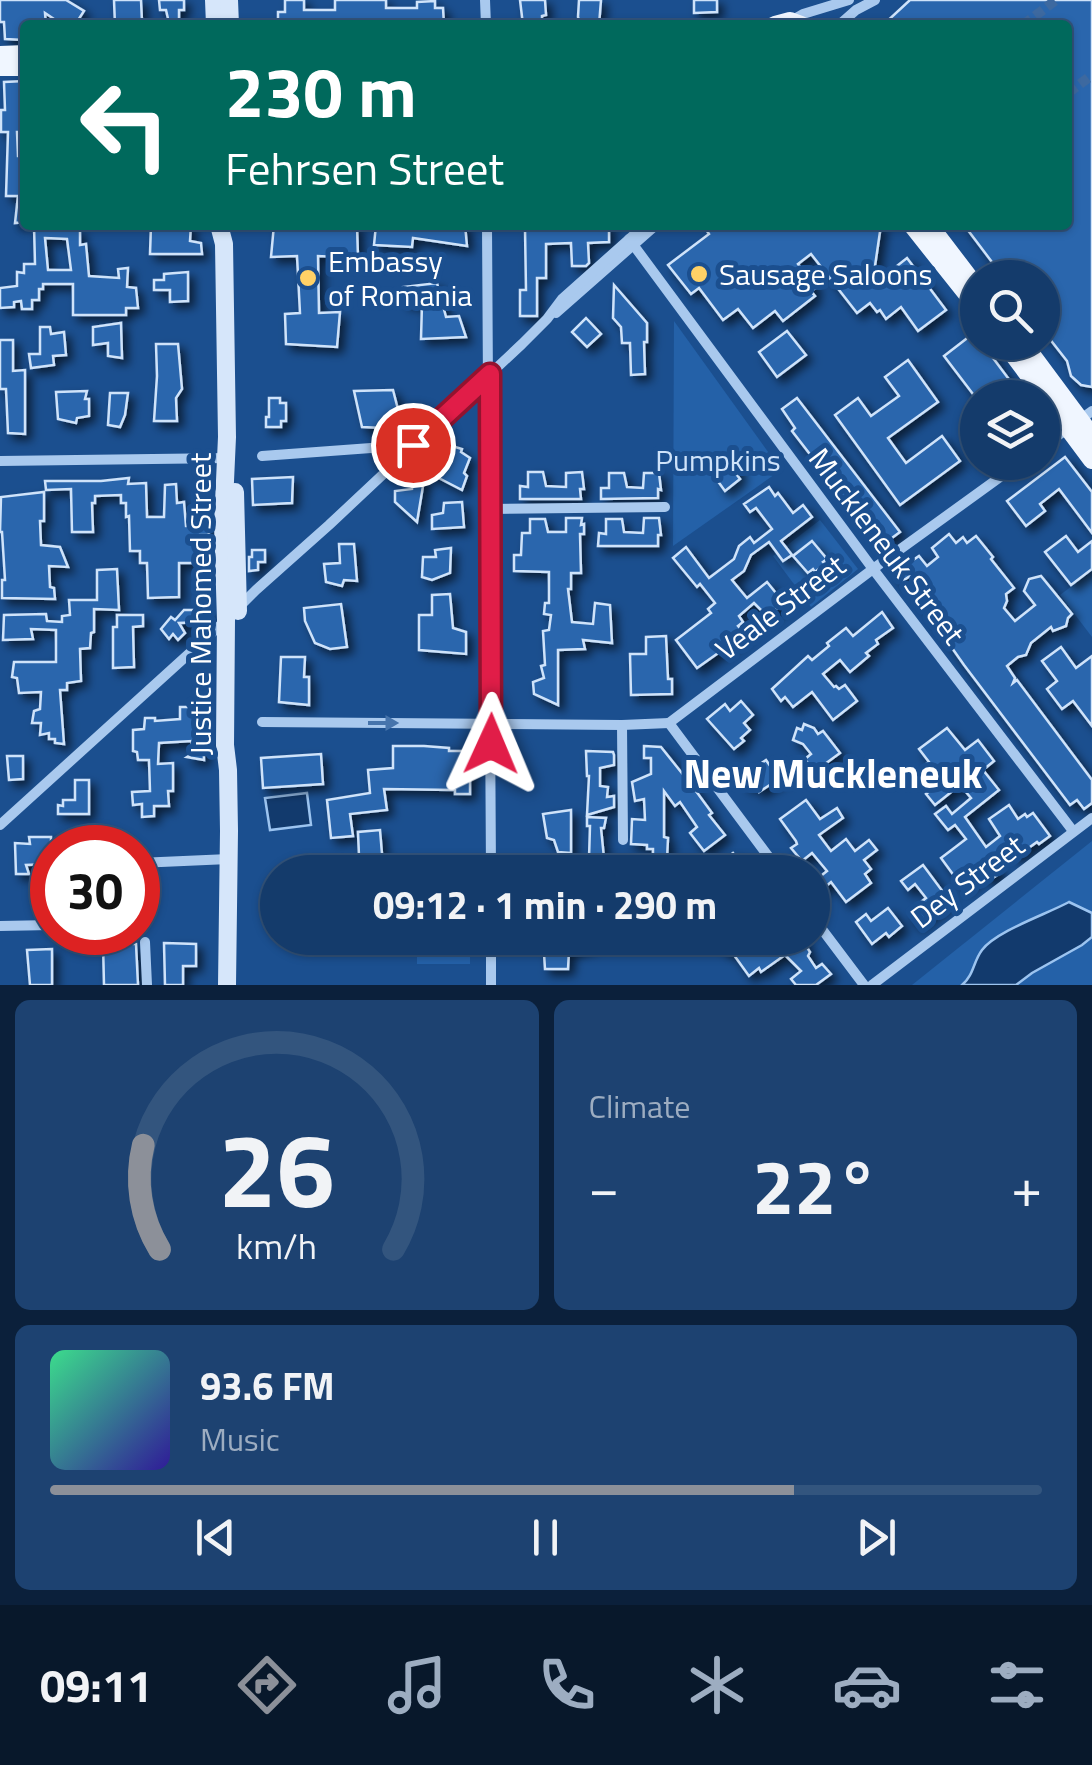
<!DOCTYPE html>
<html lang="en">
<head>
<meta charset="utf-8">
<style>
	body { margin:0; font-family:"Titillium Web",sans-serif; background:#1d4271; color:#f1f3f6; height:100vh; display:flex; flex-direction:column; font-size:38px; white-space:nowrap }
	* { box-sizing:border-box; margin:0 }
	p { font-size:32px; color:#9dadc1 }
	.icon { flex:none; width:55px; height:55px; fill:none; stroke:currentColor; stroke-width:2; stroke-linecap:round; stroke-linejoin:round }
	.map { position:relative; height:985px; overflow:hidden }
	.sheet { display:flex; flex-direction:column; gap:15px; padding:15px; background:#0b203b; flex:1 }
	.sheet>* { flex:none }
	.guide { position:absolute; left:20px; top:20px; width:1052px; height:210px; border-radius:10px; box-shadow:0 2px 8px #0004,0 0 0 2px #33557e; background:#00695c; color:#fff; overflow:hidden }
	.fabs { position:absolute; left:960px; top:260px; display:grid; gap:20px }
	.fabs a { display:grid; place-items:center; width:100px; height:100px; border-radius:50%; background:#143b6b; box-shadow:0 2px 8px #0004,0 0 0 2px #33557e; font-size:50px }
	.speed { position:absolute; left:30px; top:825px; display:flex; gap:20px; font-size:50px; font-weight:700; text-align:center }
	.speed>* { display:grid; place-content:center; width:130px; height:130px; border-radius:50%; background:#143b6b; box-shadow:0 2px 8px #0004,0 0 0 2px #33557e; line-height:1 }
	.speed .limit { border:15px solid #d22; background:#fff; color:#111 }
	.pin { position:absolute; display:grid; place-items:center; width:85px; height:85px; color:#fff; margin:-42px; border:5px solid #fff; border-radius:50%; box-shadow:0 2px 10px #0007 }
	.me { position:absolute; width:110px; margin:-55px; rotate:1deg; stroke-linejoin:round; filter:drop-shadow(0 0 8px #0008) }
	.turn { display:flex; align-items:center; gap:35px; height:210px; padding:0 40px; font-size:45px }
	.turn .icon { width:130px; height:130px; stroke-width:2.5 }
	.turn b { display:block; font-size:70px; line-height:85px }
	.big { font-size:75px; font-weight:700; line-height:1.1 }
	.sheet .card { flex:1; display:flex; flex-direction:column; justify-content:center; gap:15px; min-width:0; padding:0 35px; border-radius:15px; background:#1d4271 }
	.sheet .dial { align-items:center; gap:0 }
	.dial svg { height:260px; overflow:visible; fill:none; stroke:#33557e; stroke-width:7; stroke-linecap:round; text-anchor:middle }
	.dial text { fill:#f1f3f6; stroke:none }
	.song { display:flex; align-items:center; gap:30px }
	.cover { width:120px; height:120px; border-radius:15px; background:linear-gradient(135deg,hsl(150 70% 55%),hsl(250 70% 35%)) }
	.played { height:10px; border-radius:5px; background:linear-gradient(90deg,#8c9099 75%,#33557e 75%) }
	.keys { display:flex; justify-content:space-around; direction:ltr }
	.heat { display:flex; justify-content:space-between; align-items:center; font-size:55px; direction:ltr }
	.sheet .tiles { flex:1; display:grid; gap:15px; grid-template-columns:1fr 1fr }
	.card:last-child { grid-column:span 2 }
	.trip { position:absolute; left:260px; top:855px; width:570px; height:100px; border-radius:50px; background:#143b6b; box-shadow:0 2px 8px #0004,0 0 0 2px #33557e; font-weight:700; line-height:100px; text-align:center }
	.menu { display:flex; height:160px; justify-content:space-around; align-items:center; background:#08182b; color:#9dadc1 }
	.menu .icon { width:70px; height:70px }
	.menu .on { color:#8c9099 }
	.menu b { font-size:45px; color:#f1f3f6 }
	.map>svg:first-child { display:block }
	.green { fill:#2461a8 }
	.water { fill:#123a6d; stroke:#9cc4f0; stroke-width:2.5 }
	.building { fill:#2a66ad; stroke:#cfe3fa; stroke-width:2.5; fill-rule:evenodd; filter:url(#shadow) }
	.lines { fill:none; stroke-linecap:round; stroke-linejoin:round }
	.street-tunnel { stroke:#3d69a0; stroke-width:10; stroke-dasharray:10 5; stroke-linecap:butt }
	.street { stroke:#a9c9ee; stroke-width:10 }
	.secondary { stroke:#d6e6fa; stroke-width:18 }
	.primary { stroke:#f0f6ff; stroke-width:18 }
	.oneway { fill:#4674ac }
	.route-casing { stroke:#92132f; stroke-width:25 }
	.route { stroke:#e11d48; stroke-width:18 }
	.poi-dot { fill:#ffd166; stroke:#1b4f8f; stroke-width:4 }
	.labels { text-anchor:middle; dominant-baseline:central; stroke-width:10; stroke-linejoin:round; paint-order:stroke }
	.poi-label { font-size:30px; fill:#fff; stroke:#1b4f8f; text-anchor:start }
	.park-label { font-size:30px; fill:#cfe3fa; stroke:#1b4f8f }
	.street-label { font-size:30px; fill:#fff; stroke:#1b4f8f }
	.district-label { font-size:40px; font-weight:bold; fill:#fff; stroke:#1b4f8f }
</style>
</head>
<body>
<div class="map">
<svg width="1092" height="985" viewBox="0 0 1092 985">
	<defs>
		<filter id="shadow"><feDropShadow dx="5.5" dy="5.5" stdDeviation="5" flood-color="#0009"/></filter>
	</defs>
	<rect width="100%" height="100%" fill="#1b4f8f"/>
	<g class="green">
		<path d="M674,321L781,470L673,546Z"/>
		<path d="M820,520L858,569L811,607L773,556Z"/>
		<path d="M1092,571V637L1060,595Z"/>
		<path d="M1092,841V985H912Z"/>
		<rect x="417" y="938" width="53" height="26"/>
	</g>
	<g class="water">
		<path d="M307,793L311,825L270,830L265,798Z"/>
		<path d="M1069,902L1092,913V937L1082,945L1032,973L1016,985H962C974,975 973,962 982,950C996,931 1047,914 1069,902Z"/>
	</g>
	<g class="building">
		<path d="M0,0H66L84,11L75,25H63L45,13L46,25H23L24,40L5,39L4,22H0Z"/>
		<path d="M114,0H141L142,22H134V25H115Z"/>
		<path d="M159,0H184V10H179V22L169,23L166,10H160Z"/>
		<path d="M285,0H304V10H335V0H386V8H417V2L435,1V8H443L444,25H278V12H285Z"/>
		<path d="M520,0H545L546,15L542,16V25H523Z"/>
		<path d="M579,0H601L599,25H581L578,17Z"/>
		<path d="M694,0H717V12L694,13Z"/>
		<path d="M910,0H1092V387L1081,385L1071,376L1067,361L1042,329V278H1004L964,225H1068V25H883Z"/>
		<path d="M25,81V132H17L18,156H25V222L15,223L18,196H6L8,132H1V110H5L4,82Z"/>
		<path d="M34,225H67V230H80V245L86,244L89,276L119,278L118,269L128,268L127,287L136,288L138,308H126V315H73V284H43V289H39V300H32V309H22L21,301L14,302V307L0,308V288L17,286V272L24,273V264H35ZM45,238L67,239L71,270H48Z"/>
		<path d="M151,225H191L190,241L201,243L202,254H150Z"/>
		<path d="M274,225H357L358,258L318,256L319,313L340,312L337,347L286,344L285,314L300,313L297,256L271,257Z"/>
		<path d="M376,225H465L467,246L413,238L412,247L374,245Z"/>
		<path d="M559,225H609V242L588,243L589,263L586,266H572L571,243L546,244V278H537V316H520V290H526L525,228L559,227Z"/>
		<path d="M716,225H881L875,266L883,277L907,258L946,310L918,331L901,307L886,319L880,310L877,312L870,303L857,313L811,254L798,264L816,288L811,291L815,296L783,321L775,311L753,328L738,309L723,320L699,288L691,294L668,265L709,234L707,231Z"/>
		<path d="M188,272V301L170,302V290H154V280H164V274Z"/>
		<path d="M437,283L446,317L459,316L466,337L421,339L422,304L404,302L403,287Z"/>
		<path d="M614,285L647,323V342H644L645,374L631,375L630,343H622L621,327L613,318Z"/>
		<path d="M586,318L601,334L587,347L572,332Z"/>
		<path d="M121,323L122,358L108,356V343L93,345V327Z"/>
		<path d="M40,327H50L51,334L64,332L66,355L53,356L54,365L31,368L29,354H40Z"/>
		<path d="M787,331L806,355L777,377L759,352Z"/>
		<path d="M970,336L973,342L978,339V342H981L1023,398H976L944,356Z"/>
		<path d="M0,340H13V371L25,370V434L8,433L6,389H0Z"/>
		<path d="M156,344H178L182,389L176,398L177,421H154L157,376Z"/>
		<path d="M908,360L938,402L888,438L906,463L942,436L960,461L900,505L835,415L858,398L871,416L899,396L885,377Z"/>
		<path d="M393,390L403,429L362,427L354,391Z"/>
		<path d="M87,391L85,399H89V416L77,418L76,423L58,419L56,392Z"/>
		<path d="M110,393H128L125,415L120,427L108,425Z"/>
		<path d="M269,398H280V403H286V421H281V427H266V417H269Z"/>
		<path d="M797,398L900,532L881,546L792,431L795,428L782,409Z"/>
		<path d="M452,446L462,449L461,452L470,458L464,473L467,476L462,490L431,474L438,459L444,462Z"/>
		<path d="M1065,457L1092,492V533L1059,489L1040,504L1045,511L1026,526L1007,501Z"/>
		<path d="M731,459L741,472L737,475L740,479L725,491L717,480L721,478L716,471Z"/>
		<path d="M528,472H543L546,486L566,487V473L582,472L584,489H580L581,499H520V486L528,487Z"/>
		<path d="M609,473H624L627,487L643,488L644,473H659L661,490L658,489V498L601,499V488H609Z"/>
		<path d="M412,475L424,480L417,522L395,502V491L412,489Z"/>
		<path d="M293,477L292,503L253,505L252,479Z"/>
		<path d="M129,478L128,484L146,483L147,517H164L165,485L176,484L177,503L184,502L186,526L208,525L209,535H200L201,563H179V597L148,598L147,563H140V551H130L129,516L126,517V503H121V495L95,496V503H92L93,532H72L71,489L46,490L45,481H101Z"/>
		<path d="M769,487L775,496L778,493L793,513L803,505L812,517L781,541L792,555L783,561L769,542L751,555L744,571L732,580L747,598L767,582L784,603L767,616L754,603L739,616L743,622L738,626L745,634L697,668L676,640L711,613L708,609L715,603L700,584L697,587L673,558L686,547L709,578L734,559L739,546L750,537L754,543L772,529L756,508L750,512L744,504Z"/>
		<path d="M44,492V521H40L41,545L60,547L68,567L49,566L50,587L54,588L55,599L2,598V580H5L2,532H0L1,497Z"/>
		<path d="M462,502L464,527L432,529V515L443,513L444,503Z"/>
		<path d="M566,518H582L581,525L584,524V534H580L581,573H571V589H568L572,622L593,624L595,603L610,605L612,643L583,640L585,649L558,650V705L534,694L533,682L544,678L541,666L545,665L543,631L549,630L551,615L544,614L545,603H549V572L514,571V555H521L522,533H530V519H545L548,532H566Z"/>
		<path d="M644,518H659L661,535H658V546H598L599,533L606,534V519H622L624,532L643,533Z"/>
		<path d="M949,534L956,543L963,537L967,543L976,536L993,557L991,559L1014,588L1006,594L1007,601L1004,608L1015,621L1035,605L1024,591L1029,579L1041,576L1072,614L1068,618L1066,626L1053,631L1051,627L1031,643L1026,655L1018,657L1007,666L1015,678L1013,683L1017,680L1092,780V803L1084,809L1077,800L1070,805L964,665L914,594L919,590L910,576L901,582L894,573L919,556L927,566L938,557L932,548Z"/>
		<path d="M1066,536L1078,552L1092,541V569L1071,585L1045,552Z"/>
		<path d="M812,541L827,559L823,562L825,564L815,572L813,569L808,573L793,556Z"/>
		<path d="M339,544H354L357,581L344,580L342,586L326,582L324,564L340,563Z"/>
		<path d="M451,548L450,573L432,580L422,577L423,557H436L435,550Z"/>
		<path d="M252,550H265V562H258V570L249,571V557H252Z"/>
		<path d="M117,569L119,610L94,609V632L91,633L90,648L80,649L81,681L67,683V690H60L64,744L55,743V739H49V733L40,735L41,723H32L34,711L40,709L41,692L19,693L17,678L12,677L14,662H56V630L31,629L33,639L3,640L4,615L46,614L47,621L62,622V616L70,615L69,600H97V570Z"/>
		<path d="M450,594L453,628L466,632V654L419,650V615H432V595Z"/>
		<path d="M341,604L347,647L330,649L315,643L305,621L304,608Z"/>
		<path d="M184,610H206V622L179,623L185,633L178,640L173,634L169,639L161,629L171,617L175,620Z"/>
		<path d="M882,612L893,628L876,640L878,644L866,653L869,656L850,672L840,660L823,674L834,687L836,686L839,689L845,685L857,701L833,720L812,692L793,707L785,697L781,701L772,689L808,656L812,660L829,646L827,643L846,628L853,636Z"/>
		<path d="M117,615H143V626L133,627L134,667L113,668V627H117Z"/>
		<path d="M666,636L668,679H672V694L631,695L630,654H646V637Z"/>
		<path d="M1061,647L1076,668L1092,656V726L1073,701L1062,709L1047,689L1057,681L1042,661Z"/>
		<path d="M281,657H305L304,677H309V705L279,702Z"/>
		<path d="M741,701L753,715L744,723L750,730L741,738L744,741L734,749L707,719L725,704L730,711Z"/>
		<path d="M180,707H200V730H203L204,760L187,757L192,754V741L159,743L158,764L173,763V791H168L169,806H154V816L142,817V804L133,805L132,792L150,791L149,760H138L137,752L133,751V730L144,729L145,718H155V721L180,719Z"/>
		<path d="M804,724L814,728L818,734L823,731L840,753L814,772L805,759L811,754L803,744L793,740L797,728L802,730Z"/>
		<path d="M947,728L965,750L978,740L994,761L983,770L999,790L965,817L986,847L1000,836L989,819L1009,805L1018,819L1025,814L1027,817L1033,813L1050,836L1039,844L1037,842L1016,857L1007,846L990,860L1000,873L990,880L984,872L963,888L941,858L966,839L955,825L948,830L935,814L946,806L952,814L971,798L960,785L935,805L926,794L935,787L921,768L929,762L919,749Z"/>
		<path d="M393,746H424L449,748V751H470V794H455V790L384,789L387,810L350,814L353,836L331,838L327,800L370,793L368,770L393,768Z"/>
		<path d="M644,746L661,747L693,787L712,813L709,815L725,835L704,851L690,833L697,827L680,802L675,806L664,791V837L668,838L667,860L653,858V849H647V845L631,844L632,819L645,820L644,799L635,801L632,782L651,774V758H644Z"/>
		<path d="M586,751L613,752L614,755V765L600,768V786L608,787L607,797L614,796V807L587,815L589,776H587Z"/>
		<path d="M321,754L323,784L263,788L261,758Z"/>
		<path d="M7,756H23V779L9,780Z"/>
		<path d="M766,760L773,770L779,766L785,775L759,792L753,783L747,787L741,777Z"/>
		<path d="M75,780H89V814H58V805L63,806V800H75Z"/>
		<path d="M806,800L820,819L837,808L843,818L819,835L831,851L846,839L855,851L869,840L877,850L864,860L871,869L865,874L871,883L846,902L831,882L819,892L812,883L827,871L812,853L802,861L791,848L797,844L796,841L780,819Z"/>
		<path d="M571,810V853L558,852L554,840L547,838L543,814Z"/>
		<path d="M587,817L606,818L604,828H601L604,858L589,859L590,826H587Z"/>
		<path d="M380,830L382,854L359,856L358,832Z"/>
		<path d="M29,837H51V864L26,865L29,874H16L15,843L30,844Z"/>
		<path d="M733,853L740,862L745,857L753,867L746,872H720L715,866Z"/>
		<rect x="445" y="862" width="23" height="10"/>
		<path d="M923,865L949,900L917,925L908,912L926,898L915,884L908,890L901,881Z"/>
		<path d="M888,908L902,926L889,937L886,933L872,944L856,922L866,914L871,921Z"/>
		<path d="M543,938H590V945L569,951L568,969H545Z"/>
		<path d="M716,938H776L779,942L786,938H801L810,952L808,956L816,968L822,964L831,974L816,985H796L791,979L801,971L785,955L761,972L759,968L749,976L729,948L726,952Z"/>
		<path d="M103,943L136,944L138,985H104Z"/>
		<path d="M164,943L196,944V966H183V985H165Z"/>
		<path d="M52,949V985H30L27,950Z"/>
	</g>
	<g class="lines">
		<g class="street-tunnel">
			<path d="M1023,25L1056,0"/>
			<path d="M1068,93L1092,75"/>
		</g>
		<g class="street">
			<path d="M485,0L486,25"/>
			<path d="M791,21L803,14L849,0"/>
			<path d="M839,25L856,10L875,0"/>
			<path d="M487,225L491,872"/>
			<path d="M629,239L873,569L1073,831"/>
			<path d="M556,313L656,225"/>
			<path d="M1042,447L1092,411"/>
			<path d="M262,456L412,445"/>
			<path d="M0,461L229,458"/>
			<path d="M490,509L665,507"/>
			<path d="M237,609L256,590L329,525L522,344L547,319L562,299L645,225"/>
			<path d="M262,722L622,725L669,723"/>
			<path d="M669,723L877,566L1021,462"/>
			<path d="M669,723L780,872"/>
			<path d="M622,725L623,840"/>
			<path d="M0,825L225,621"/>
			<path d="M138,863L229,859"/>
			<path d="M812,916L864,985"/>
			<path d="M0,926L52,925"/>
			<path d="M145,942L147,985"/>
			<path d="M491,985V938"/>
			<path d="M872,985L1092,818"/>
		</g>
		<g class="secondary">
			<path d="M214,0L215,25"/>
			<path d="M229,0L230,25"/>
			<path d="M219,225L224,244L227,437L223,525L226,620L225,745L228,770L229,831L227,985"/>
			<path d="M235,492L238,611"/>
		</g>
		<g class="primary">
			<path d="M775,25L790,21L801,25"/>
			<path d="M0,55L25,54"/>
			<path d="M0,67H25"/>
			<path d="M912,225L978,308"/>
			<path d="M929,225L974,284"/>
			<path d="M1004,342L1092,460"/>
			<path d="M1022,342L1092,436"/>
		</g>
	</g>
	<defs><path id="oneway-solid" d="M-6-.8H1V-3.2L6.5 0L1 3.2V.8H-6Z" transform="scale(2.5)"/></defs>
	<use class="oneway" href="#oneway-solid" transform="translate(383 723)"/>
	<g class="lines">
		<defs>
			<path id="route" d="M413,445L490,374L491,744"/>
		</defs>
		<use href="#route" class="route-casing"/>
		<use href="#route" class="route"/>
	</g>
	<g class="poi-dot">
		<circle cx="699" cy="274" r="10"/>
		<circle cx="308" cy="278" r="10"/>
	</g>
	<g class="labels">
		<g class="poi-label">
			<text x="328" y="261">Embassy<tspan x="328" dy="34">of Romania</tspan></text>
			<text x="719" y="274">Sausage Saloons</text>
		</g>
		<g class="park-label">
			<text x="718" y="460">Pumpkins</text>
		</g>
		<g class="street-label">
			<text transform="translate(887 546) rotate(53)">Muckleneuk Street</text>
			<text transform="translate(200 604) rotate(-90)">Justice Mahomed Street</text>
			<text transform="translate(780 607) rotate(-37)">Veale Street</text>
			<text transform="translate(967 881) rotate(-37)">Dey Street</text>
		</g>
		<g class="district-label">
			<text x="833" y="773">New Muckleneuk</text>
		</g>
	</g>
</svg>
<div class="fabs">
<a><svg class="icon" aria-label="search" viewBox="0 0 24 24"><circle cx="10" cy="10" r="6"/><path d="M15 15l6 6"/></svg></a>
<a><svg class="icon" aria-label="layers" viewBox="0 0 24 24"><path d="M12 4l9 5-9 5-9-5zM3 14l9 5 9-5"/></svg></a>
</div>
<div class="speed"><div class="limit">30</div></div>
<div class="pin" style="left:413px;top:445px;background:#d93025"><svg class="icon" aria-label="arrive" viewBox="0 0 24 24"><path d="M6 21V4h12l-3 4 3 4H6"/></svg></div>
<svg class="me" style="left:491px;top:744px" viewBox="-20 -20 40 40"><path d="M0-17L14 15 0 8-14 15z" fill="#e11d48" stroke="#fff" stroke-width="4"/></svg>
<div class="trip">09:12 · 1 min · 290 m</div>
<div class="guide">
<div class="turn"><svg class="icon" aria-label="left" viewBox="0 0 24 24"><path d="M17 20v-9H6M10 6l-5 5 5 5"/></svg><div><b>230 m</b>Fehrsen Street</div></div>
</div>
</div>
<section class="sheet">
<div class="tiles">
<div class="card dial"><svg viewBox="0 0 100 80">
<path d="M14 69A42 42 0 1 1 86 69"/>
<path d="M14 69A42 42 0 0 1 9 37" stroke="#8c9099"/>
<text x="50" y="56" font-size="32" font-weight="700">26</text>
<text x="50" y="72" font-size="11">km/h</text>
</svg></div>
<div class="card"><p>Climate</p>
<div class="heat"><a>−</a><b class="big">22°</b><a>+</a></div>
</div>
<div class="card">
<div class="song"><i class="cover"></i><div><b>93.6 FM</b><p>Music</p></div></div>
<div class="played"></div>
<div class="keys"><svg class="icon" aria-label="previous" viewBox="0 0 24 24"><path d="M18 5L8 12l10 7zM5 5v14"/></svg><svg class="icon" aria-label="pause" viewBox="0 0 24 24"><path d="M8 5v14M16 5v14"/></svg><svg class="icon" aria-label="next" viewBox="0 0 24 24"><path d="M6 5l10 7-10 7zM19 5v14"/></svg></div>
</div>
</div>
</section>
<nav class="menu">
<b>09:11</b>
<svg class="icon on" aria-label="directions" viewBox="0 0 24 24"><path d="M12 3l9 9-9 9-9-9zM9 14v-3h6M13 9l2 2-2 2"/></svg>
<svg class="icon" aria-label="music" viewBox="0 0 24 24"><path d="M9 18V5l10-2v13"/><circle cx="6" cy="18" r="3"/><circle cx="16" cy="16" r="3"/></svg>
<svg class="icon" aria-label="phone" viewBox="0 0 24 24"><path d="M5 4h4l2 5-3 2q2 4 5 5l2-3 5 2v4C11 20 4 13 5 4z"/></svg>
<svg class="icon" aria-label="climate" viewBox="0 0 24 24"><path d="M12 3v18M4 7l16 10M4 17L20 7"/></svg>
<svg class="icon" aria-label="car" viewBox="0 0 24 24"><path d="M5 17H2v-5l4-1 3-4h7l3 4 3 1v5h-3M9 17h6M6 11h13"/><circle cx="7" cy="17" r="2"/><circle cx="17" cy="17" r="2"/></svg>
<svg class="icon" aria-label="filters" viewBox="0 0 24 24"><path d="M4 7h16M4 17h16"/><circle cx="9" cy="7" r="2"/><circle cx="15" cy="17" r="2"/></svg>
</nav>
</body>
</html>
